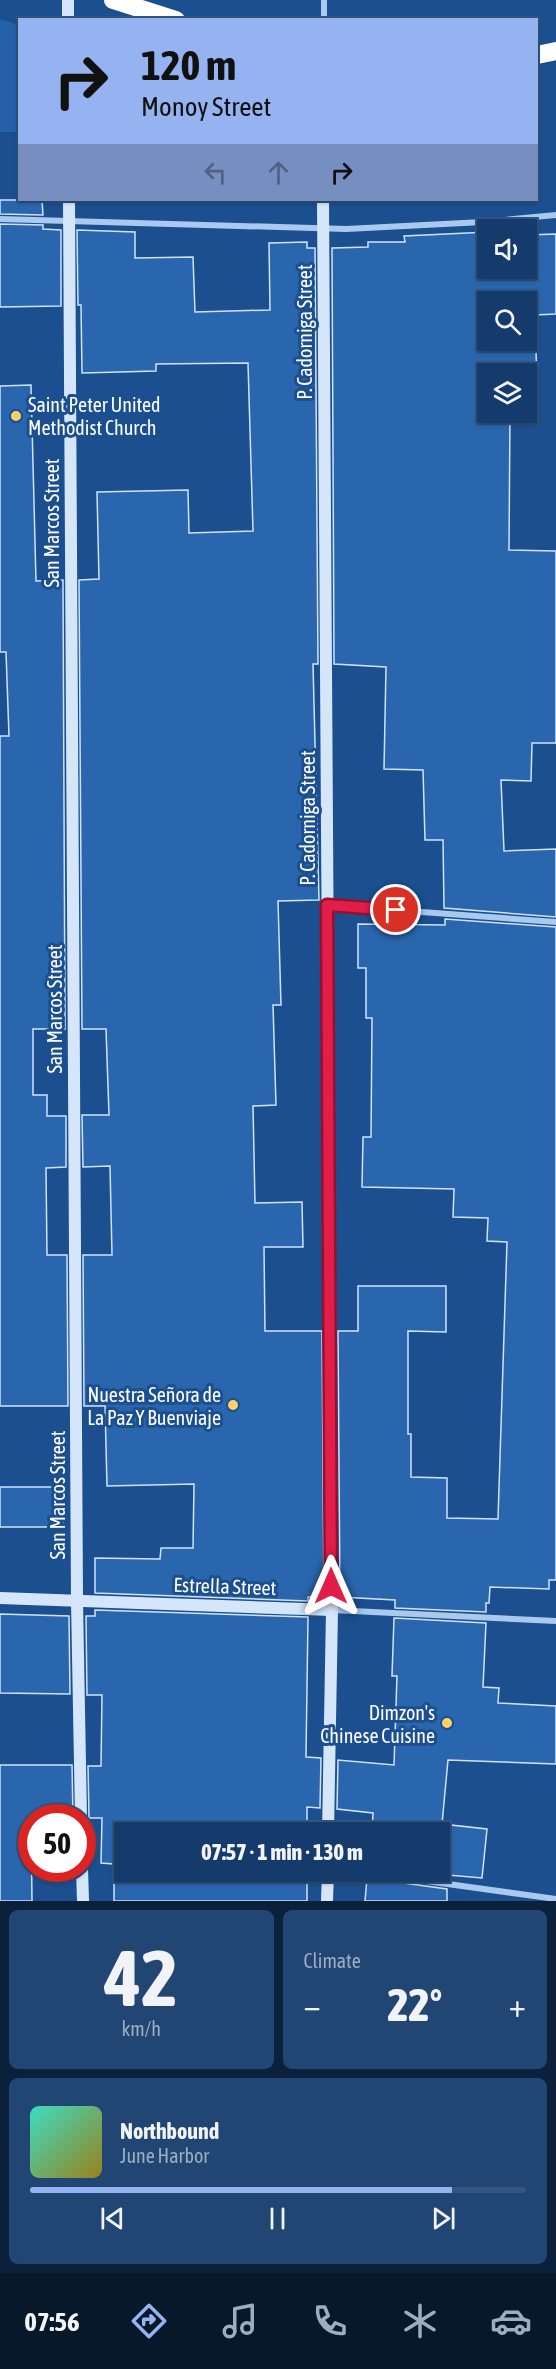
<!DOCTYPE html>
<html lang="en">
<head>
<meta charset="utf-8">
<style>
	body { margin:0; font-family:"Asap Condensed",sans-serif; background:#214673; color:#f1f3f6; height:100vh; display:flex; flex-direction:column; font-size:22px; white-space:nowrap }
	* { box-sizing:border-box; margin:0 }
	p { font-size:20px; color:#9dadc1 }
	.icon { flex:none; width:33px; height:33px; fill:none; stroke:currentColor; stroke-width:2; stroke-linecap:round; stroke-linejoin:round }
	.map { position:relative; height:1901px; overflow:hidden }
	.panel { display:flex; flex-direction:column; gap:9px; padding:9px; background:#0b203b; flex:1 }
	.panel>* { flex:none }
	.banner { position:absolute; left:18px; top:18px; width:520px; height:183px; border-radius:0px; box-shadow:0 2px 4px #0004,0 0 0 2px #33557e; background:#95b2f1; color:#111; overflow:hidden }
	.tools { position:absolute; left:477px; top:219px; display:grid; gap:12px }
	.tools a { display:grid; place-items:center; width:60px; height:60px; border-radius:0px; background:#143b6b; box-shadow:0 2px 4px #0004,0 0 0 2px #33557e; font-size:30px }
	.speed { position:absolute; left:18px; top:1804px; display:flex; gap:12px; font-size:30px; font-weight:700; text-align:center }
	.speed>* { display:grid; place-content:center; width:78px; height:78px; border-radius:50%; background:#143b6b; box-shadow:0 2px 4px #0004,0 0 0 2px #33557e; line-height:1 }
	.speed .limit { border:9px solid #d22; background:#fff; color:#111 }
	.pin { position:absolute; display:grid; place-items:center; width:51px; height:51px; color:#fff; margin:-26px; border:3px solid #fff; border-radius:50%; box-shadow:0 2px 6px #0007 }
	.me { position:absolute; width:66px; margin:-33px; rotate:0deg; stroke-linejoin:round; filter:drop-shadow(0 0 4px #0008) }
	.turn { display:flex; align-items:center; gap:21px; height:126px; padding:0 24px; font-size:27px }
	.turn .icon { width:78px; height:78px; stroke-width:2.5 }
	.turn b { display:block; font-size:42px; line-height:51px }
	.lanes { display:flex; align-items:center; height:57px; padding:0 24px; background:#0003; justify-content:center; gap:30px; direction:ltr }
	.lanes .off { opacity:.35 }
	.big { font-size:45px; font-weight:800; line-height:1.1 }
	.panel .tile { flex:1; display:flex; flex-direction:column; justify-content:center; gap:9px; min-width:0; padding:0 21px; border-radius:9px; background:#214673 }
	.panel .dial { align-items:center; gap:0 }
	.dial b { font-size:78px; line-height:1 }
	.song { display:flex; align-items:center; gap:18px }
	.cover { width:72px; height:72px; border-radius:9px; background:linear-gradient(135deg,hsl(170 70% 55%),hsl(50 70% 35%)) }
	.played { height:6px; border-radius:3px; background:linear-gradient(90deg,#95b2f1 85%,#33557e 85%) }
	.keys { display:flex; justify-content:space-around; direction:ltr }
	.heat { display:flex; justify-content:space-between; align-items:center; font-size:33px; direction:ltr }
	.panel .tiles { flex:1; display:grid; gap:9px; grid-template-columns:1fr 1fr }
	.tile:last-child { grid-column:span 2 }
	.trip { position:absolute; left:114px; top:1822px; width:336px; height:60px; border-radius:0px; background:#143b6b; box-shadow:0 2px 4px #0004,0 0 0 2px #33557e; font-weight:800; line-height:60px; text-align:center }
	.tab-bar { display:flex; height:96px; justify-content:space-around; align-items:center; background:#08182b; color:#9dadc1 }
	.tab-bar .icon { width:42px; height:42px }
	.tab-bar .on { color:#95b2f1 }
	.tab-bar b { font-size:27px; color:#f1f3f6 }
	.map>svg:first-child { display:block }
	.green { fill:#2461a8 }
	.building { fill:#2a66ad; stroke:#cfe3fa; stroke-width:1.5; fill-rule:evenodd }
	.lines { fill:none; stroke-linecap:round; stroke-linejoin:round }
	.street { stroke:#a9c9ee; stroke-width:6 }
	.secondary { stroke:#d6e6fa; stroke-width:12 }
	.highway { stroke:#fff; stroke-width:18 }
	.route-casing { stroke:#92132f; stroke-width:15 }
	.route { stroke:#e11d48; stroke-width:10 }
	.poi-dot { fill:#ffd166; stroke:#1b4f8f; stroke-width:2 }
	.labels { text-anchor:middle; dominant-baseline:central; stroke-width:6; stroke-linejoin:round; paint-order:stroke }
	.street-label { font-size:20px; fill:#fff; stroke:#1b4f8f }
	.poi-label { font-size:20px; fill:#fff; stroke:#1b4f8f; text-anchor:end }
</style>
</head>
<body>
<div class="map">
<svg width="556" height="1901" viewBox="0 0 556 1901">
	<rect width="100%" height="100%" fill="#1b4f8f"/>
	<path class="green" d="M0,19L19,25V132H0Z"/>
	<g class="building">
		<path d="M0,200H42L43,215L0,214Z"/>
		<path d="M0,224L43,225V229L61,230V306L0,307Z"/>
		<path d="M77,230L135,232V258L193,257L195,312L270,310L269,243L307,242V248H315L318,664H313L319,900L278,901L281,1005H273L276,1105L253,1106L255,1203L302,1202L303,1247H264L265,1331H322L324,1597H308V1601L95,1593V1558L160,1559L161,1548H193L194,1484L107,1486L105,1406H84L83,1255H112L110,1166L83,1167L82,1115H109L106,1029H82L79,580L99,579L97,492L188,490L189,533L253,531L248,363L156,364V371L82,373L81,305H78Z"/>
		<path d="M488,232V268H526V235L556,234V314L535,315L537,385H526V374H488V412H510L509,550L556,551V743H532L531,781L501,780L504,851L556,849V917L444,908L443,840H425L423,770L384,769L386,667L334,664L332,248L368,247V242H405L404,236ZM488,302H526V340H488Z"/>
		<path d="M31,385L36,581L63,580L65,1029H33V1095H47V1116H66V1167L46,1168L47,1255H67L68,1406H0V736H9L6,652H0V386Z"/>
		<path d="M445,919L556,927V1580H549V1589L490,1587L489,1603H486V1612L395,1608V1600L340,1597L338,1331H358V1286H446V1332L408,1331V1434H411V1477L447,1478V1518L498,1519L507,1242L487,1241L488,1218L453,1217L454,1189L362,1187L363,1137H371L372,1018H366V968H358V924L445,925Z"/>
		<rect x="0" y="1487" width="63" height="40"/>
		<path d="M95,1610L308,1617L306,1757L321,1758L320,1808L307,1807V1833H124V1872H307V1901H114V1864L101,1863L102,1818H89L88,1766H101L102,1695H87L86,1616H95Z"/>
		<path d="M0,1614L69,1616L70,1694L0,1693Z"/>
		<path d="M394,1618L486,1623L483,1687L499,1688L498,1703L556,1706V1764L448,1760L442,1824L487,1829L482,1878L448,1875V1879L399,1872H440V1833H372L373,1813L337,1809L338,1760L394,1765L397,1676H392Z"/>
		<path d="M0,1765H72L73,1818H31L32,1901H0Z"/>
		<path d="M367,1878L447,1889V1901H365Z"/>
	</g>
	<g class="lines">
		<g class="street">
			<path d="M324,20V0"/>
			<path d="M0,219L346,229L483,222L556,215"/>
			<path d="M327,905L556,922"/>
			<path d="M332,1610L556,1621"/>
			<path d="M361,1872L556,1899"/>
		</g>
		<g class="secondary">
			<path d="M68,0V20"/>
			<path d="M69,200L77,1601L81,1818"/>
			<path d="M323,200L332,1610L328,1833"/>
			<path d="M0,1598L332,1610"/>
			<path d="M82,1869L83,1901"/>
			<path d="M327,1901L328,1872"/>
		</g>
		<g class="highway">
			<path d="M113,0L176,20"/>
			<path d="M537,55L556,51"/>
		</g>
	</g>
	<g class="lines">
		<defs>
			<path id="route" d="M331,1586L327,905L396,910"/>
		</defs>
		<use href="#route" class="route-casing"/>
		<use href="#route" class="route"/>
	</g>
	<g class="poi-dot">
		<circle cx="16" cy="416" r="6"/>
		<circle cx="233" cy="1405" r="6"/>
		<circle cx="447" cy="1723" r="6"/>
	</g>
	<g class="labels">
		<g class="street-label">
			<text transform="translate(304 332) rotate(-90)">P. Cadorniga Street</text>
			<text transform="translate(51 523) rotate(-90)">San Marcos Street</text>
			<text transform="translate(307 818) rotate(-90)">P. Cadorniga Street</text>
			<text transform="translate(54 1009) rotate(-90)">San Marcos Street</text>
			<text transform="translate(57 1495) rotate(-90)">San Marcos Street</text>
			<text transform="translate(225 1586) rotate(2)">Estrella Street</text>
		</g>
		<g class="poi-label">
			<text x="28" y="404" text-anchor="start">Saint Peter United<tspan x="28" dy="23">Methodist Church</tspan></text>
			<text x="221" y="1394">Nuestra Señora de<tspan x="221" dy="23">La Paz Y Buenviaje</tspan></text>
			<text x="435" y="1712">Dimzon's<tspan x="435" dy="23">Chinese Cuisine</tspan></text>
		</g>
	</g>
</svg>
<div class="tools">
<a><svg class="icon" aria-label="sound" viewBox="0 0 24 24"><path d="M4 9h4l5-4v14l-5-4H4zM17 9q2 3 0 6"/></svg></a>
<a><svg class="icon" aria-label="search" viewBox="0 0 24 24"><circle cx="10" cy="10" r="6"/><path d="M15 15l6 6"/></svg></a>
<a><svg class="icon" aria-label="layers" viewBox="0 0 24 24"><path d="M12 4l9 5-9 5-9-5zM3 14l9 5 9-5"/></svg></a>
</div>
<div class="speed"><div class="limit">50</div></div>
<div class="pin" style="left:396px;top:910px;background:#d93025"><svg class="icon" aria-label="arrive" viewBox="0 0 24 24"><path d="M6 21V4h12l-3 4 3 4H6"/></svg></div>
<svg class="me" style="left:331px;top:1586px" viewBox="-20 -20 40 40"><path d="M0-17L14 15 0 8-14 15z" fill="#e11d48" stroke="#fff" stroke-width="4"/></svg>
<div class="trip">07:57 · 1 min · 130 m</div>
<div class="banner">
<div class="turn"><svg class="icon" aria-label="right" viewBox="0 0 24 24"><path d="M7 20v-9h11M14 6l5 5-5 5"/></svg><div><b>120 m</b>Monoy Street</div></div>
<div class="lanes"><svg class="icon off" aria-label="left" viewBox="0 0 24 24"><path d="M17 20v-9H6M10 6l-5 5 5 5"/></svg><svg class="icon off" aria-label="ahead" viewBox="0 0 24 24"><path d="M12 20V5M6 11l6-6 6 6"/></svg><svg class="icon" aria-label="right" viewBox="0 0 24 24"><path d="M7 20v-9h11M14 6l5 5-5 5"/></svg></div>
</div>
</div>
<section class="panel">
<div class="tiles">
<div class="tile dial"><b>42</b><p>km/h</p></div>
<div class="tile"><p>Climate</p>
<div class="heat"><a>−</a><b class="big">22°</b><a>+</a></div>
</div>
<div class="tile">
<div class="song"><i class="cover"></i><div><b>Northbound</b><p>June Harbor</p></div></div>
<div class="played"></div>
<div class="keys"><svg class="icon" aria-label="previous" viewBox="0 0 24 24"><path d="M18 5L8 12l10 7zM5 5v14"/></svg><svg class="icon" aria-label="pause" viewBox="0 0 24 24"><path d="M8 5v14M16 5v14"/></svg><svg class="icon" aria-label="next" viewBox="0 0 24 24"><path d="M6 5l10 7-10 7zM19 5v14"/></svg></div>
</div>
</div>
</section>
<nav class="tab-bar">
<b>07:56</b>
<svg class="icon on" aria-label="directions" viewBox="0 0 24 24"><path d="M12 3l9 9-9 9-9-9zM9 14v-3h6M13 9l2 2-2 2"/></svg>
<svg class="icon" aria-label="music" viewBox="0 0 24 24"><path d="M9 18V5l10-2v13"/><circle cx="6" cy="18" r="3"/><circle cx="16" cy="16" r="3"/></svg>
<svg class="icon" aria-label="phone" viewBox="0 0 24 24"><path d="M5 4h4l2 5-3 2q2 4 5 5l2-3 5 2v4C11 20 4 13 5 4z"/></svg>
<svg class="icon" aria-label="climate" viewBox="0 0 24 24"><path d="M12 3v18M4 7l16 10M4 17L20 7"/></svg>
<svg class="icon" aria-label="car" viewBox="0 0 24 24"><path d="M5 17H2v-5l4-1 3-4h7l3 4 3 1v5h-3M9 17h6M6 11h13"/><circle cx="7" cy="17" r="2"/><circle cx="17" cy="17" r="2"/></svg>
</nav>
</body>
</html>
